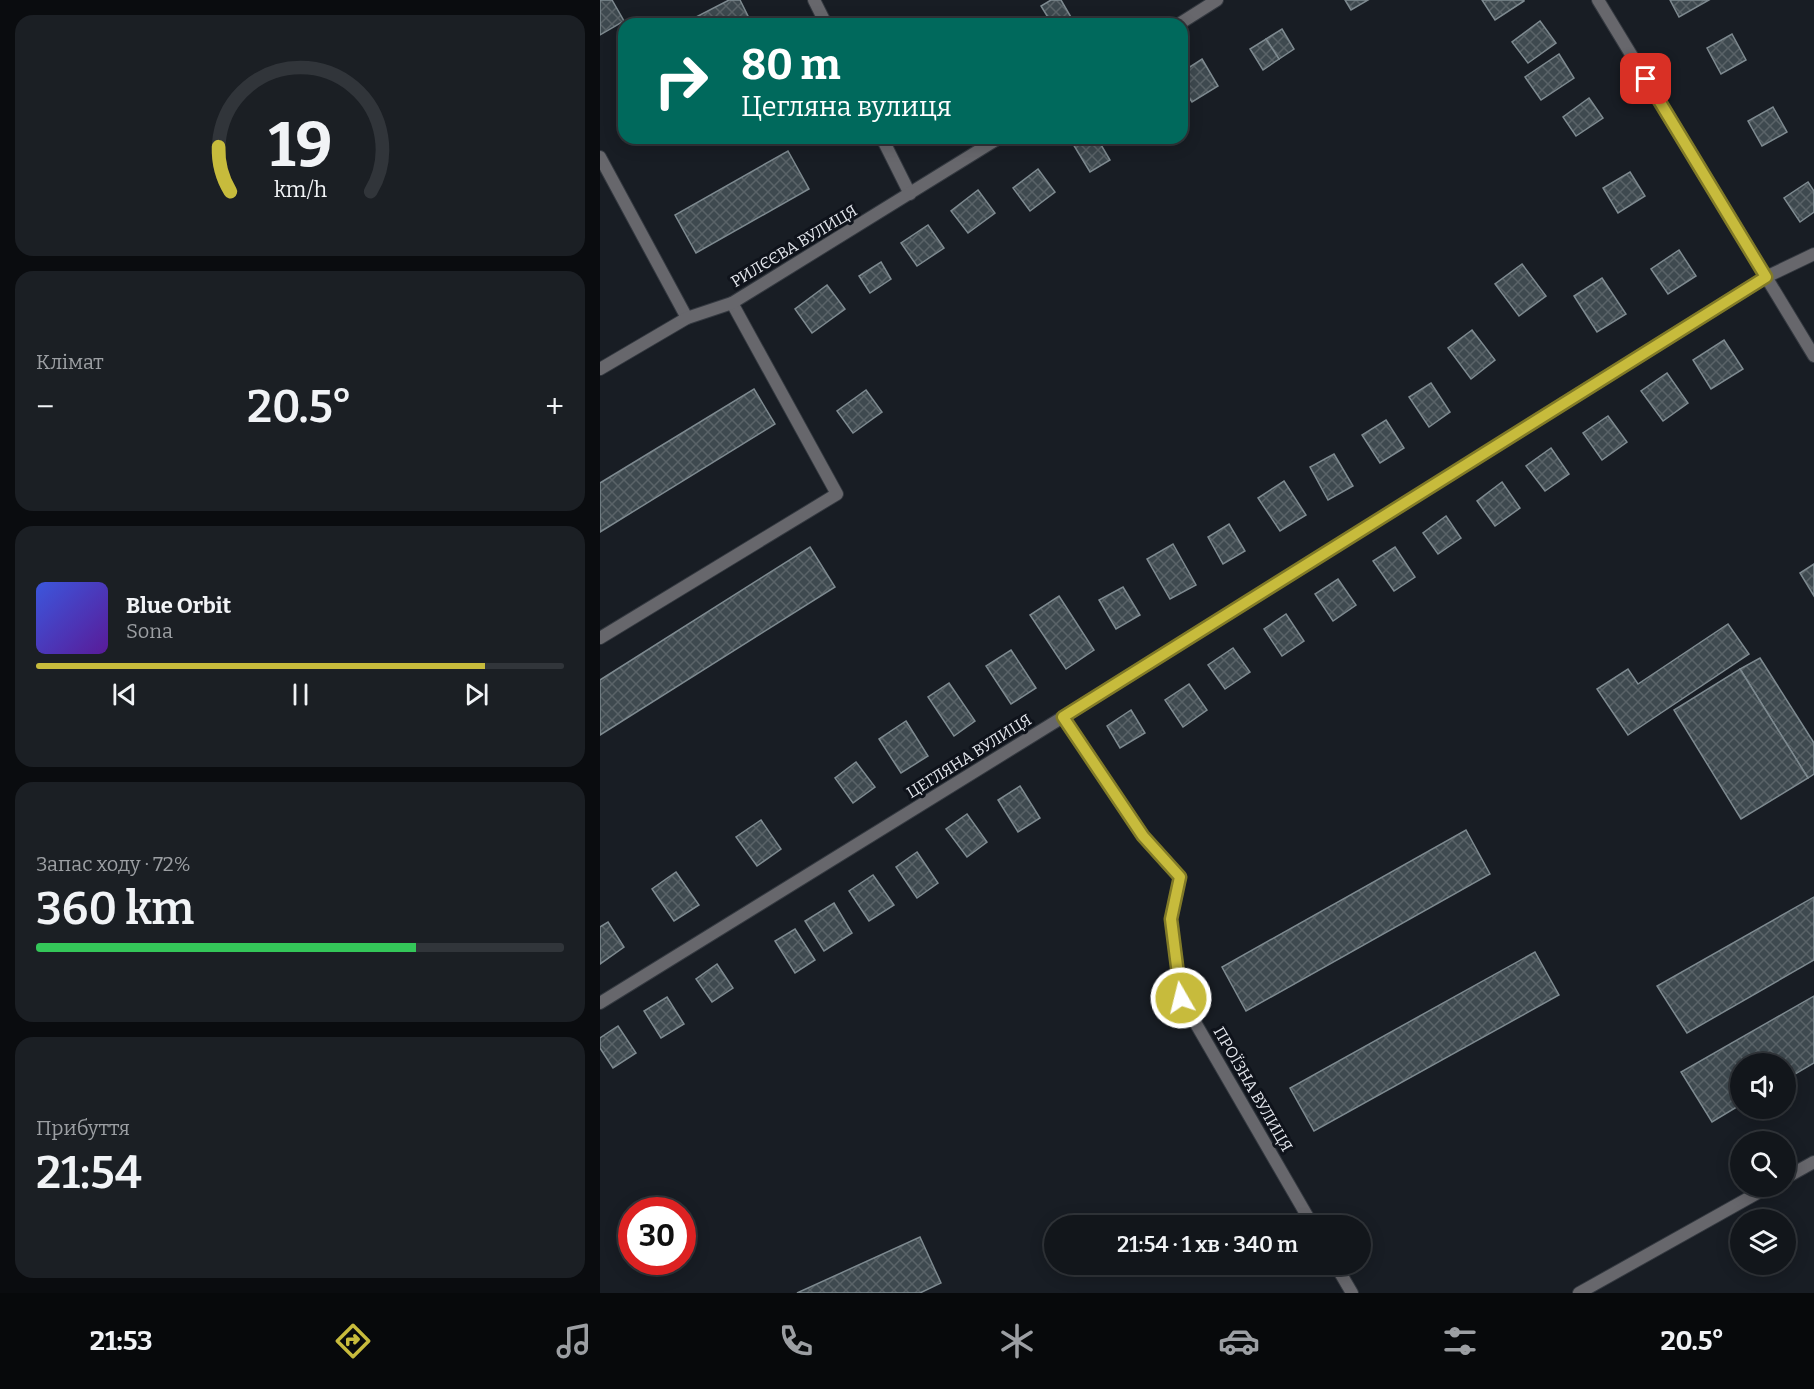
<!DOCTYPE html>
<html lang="uk">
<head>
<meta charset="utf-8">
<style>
	body { margin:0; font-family:Bitter,serif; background:#1b1f24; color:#f1f3f6; height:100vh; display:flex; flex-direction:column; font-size:22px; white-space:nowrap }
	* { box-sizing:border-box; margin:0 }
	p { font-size:20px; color:#9c9fa3 }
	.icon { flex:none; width:33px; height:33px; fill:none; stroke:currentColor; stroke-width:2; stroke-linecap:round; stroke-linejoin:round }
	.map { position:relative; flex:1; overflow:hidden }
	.side { display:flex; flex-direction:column; gap:15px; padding:15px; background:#0a0c0f; width:600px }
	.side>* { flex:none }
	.hud { position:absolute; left:18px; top:18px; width:570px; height:126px; border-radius:18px; box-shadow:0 3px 15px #0003,0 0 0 2px #31353a; background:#00695c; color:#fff; overflow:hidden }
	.tools { position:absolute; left:1130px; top:1053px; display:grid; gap:12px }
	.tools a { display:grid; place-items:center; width:66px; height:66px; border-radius:50%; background:#12161b; box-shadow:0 3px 15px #0003,0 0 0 2px #31353a; font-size:30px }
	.speed { position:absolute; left:18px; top:1197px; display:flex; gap:12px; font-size:30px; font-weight:700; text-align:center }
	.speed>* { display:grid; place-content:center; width:78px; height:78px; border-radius:50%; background:#12161b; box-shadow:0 3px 15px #0003,0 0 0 2px #31353a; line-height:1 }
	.speed .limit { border:9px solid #d22; background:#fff; color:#111 }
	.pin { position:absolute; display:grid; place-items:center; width:51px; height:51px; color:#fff; margin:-26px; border-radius:12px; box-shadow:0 3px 9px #0006 }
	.me { position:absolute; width:66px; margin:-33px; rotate:352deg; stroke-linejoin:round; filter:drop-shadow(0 0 4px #0008) }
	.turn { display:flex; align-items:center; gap:21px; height:126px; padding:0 24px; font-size:27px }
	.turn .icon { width:78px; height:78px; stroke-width:2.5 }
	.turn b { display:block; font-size:42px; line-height:51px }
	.big { font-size:45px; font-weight:600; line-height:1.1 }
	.side .card { flex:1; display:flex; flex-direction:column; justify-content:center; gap:9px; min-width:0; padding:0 21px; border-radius:18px; background:#1b1f24 }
	.side .dial { align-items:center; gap:0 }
	.dial svg { height:156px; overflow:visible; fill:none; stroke:#31353a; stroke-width:7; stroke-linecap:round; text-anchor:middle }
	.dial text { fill:#f1f3f6; stroke:none }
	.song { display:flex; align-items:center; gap:18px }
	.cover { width:72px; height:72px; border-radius:9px; background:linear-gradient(135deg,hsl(230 70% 55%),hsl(270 70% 35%)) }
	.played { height:6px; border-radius:3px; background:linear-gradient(90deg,#c7bb3c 85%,#31353a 85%) }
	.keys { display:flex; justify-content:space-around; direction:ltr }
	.heat { display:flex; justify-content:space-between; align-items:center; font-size:33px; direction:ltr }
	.charge { height:9px; border-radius:4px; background:linear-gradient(90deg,#34c759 72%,#31353a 0) }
	.trip { position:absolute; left:444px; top:1215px; width:327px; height:60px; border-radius:30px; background:#12161b; box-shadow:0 3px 15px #0003,0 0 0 2px #31353a; font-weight:600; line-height:60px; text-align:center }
	.tabs { display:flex; height:96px; justify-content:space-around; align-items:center; background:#07090b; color:#9c9fa3 }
	.tabs .icon { width:42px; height:42px }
	.tabs .selected { color:#c7bb3c }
	.tabs b { font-size:27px; color:#f1f3f6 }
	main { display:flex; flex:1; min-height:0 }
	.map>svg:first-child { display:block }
	.building { fill:url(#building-cross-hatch); stroke:#7e8a90; stroke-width:1.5 }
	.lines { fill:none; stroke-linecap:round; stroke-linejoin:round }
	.lane-casing { stroke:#343940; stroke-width:14 }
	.street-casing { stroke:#343940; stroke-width:14 }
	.lane { stroke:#67676c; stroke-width:12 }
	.street { stroke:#67676c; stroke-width:12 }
	.route-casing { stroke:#817a27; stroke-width:15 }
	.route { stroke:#c7bb3c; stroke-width:10 }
	.labels { text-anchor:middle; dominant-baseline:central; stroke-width:6; stroke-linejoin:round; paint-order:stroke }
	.street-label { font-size:16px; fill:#e3e6ec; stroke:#0f131b }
</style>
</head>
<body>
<main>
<section class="side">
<div class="card dial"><svg viewBox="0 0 100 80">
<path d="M14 69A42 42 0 1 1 86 69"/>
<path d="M14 69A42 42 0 0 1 8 46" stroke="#c7bb3c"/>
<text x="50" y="56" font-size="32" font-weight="700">19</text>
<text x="50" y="72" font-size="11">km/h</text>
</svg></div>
<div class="card"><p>Клімат</p>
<div class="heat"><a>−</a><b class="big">20.5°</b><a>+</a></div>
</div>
<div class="card">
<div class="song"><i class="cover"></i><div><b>Blue Orbit</b><p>Sona</p></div></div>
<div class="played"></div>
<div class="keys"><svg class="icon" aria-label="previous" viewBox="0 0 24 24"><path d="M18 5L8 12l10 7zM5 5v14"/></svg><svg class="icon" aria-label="pause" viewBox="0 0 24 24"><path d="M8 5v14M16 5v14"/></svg><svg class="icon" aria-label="next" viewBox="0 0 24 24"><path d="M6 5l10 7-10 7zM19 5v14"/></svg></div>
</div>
<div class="card"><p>Запас ходу · 72%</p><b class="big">360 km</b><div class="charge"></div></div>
<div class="card"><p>Прибуття</p><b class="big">21:54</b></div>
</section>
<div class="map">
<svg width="1214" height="1293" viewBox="0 0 1214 1293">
	<defs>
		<pattern id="building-cross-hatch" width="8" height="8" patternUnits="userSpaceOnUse" patternTransform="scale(1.5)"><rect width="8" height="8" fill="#3e494f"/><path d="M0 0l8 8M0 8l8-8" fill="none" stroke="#5a6368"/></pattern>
	</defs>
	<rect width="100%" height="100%" fill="#181d24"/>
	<g class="building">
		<path d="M0,0H12L24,21L0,35Z"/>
		<path d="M129,0H140L152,24H97L94,18Z"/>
		<path d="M451,0H461L475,24H452L441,6Z"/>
		<path d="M745,0H768L751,10Z"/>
		<path d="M882,0H924V1L895,20Z"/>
		<path d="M1070,0H1109L1079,17Z"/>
		<path d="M940,21L956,43L928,63L912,42Z"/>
		<path d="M682,29L694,49L679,59L666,39Z"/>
		<path d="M1132,34L1146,60L1121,74L1107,48Z"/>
		<path d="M666,39L679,59L663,70L650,49Z"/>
		<path d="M959,54L974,78L941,100L925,77Z"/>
		<path d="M602,59L618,86L592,102L582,87V72Z"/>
		<path d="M989,98L1003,118L976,136L963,117Z"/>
		<path d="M1173,107L1187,132L1162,146L1148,121Z"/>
		<path d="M472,138H497L510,160L490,172L470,139Z"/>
		<path d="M188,151L209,189L96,253L75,215Z"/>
		<path d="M438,169L455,192L430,211L413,188Z"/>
		<path d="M1030,172L1045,196L1018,213L1003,188Z"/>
		<path d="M1208,182L1214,191V212L1200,222L1184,198Z"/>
		<path d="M378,190L395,213L368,233L351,211Z"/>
		<path d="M328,225L344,248L317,266L301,243Z"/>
		<path d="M1079,250L1096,276L1068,294L1051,269Z"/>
		<path d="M281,262L291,279L270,293L259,276Z"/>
		<path d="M922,264L946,296L919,316L895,284Z"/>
		<path d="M1002,278L1026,314L997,332L974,296Z"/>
		<path d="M227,285L245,309L212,333L195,309Z"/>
		<path d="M872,330L895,360L871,379L848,348Z"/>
		<path d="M1124,340L1143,369L1111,389L1093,360Z"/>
		<path d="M1067,373L1088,403L1063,421L1041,391Z"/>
		<path d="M831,383L850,412L829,427L809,397Z"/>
		<path d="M154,389L175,424L0,532V483Z"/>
		<path d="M266,390L282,412L253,433L237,411Z"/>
		<path d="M1008,416L1027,442L1002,460L983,433Z"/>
		<path d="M786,420L804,448L780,463L762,435Z"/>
		<path d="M951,448L969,474L945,491L926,466Z"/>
		<path d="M734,454L753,486L728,500L710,467Z"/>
		<path d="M684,481L706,515L680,531L658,498Z"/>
		<path d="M902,482L920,508L895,526L877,501Z"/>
		<path d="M846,516L861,538L838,554L823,533Z"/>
		<path d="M629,524L645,551L623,564L608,537Z"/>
		<path d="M573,544L596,585L570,599L547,559Z"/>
		<path d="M210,547L235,587L0,735V680Z"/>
		<path d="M795,547L815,577L794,591L773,561Z"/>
		<path d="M1214,564V596L1200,573Z"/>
		<path d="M738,579L756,605L733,621L715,594Z"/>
		<path d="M523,587L540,615L516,629L499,600Z"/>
		<path d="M459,596L494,650L466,669L430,615Z"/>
		<path d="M686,614L704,641L682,656L664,629Z"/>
		<path d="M1128,624L1149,654L1028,735L997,689L1028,669L1038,684Z"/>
		<path d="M633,648L650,672L625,689L608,665Z"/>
		<path d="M411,650L436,688L411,704L386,666Z"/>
		<path d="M1160,658L1214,743V774L1208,778L1140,669Z"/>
		<path d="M1140,669L1208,778L1141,819L1074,710Z"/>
		<path d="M349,683L375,721L354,736L328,697Z"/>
		<path d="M589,684L607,710L583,727L565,700Z"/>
		<path d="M531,710L545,733L520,748L507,726Z"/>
		<path d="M306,721L328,756L301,773L279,739Z"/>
		<path d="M256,762L275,787L253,803L235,778Z"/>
		<path d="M420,786L440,818L418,832L398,800Z"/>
		<path d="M367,814L387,842L367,857L346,829Z"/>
		<path d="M161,820L181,849L157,866L136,837Z"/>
		<path d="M866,830L890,874L646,1011L622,967Z"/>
		<path d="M317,852L338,883L317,898L296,867Z"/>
		<path d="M76,872L99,905L74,921L52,889Z"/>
		<path d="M273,875L294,905L269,921L249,891Z"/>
		<path d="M1214,897V960L1087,1033L1057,986Z"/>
		<path d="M234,903L252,933L224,951L205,921Z"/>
		<path d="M8,922L24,947L0,964V927Z"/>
		<path d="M195,929L215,960L195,973L175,941Z"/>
		<path d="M935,952L959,995L714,1131L690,1088Z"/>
		<path d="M117,964L133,988L112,1002L96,979Z"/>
		<path d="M1214,996V1063L1185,1080V1064H1140V1105L1112,1122L1081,1072Z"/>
		<path d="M67,997L84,1024L61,1038L44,1011Z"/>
		<path d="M18,1026L36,1053L13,1068L0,1048V1038Z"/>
		<path d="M320,1237L341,1283L320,1293H197Z"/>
	</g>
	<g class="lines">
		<defs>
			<path id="lane" d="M0,638L237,494L132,303"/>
			<g id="street">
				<path d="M214,0L226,24"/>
				<path d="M998,0L1214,356"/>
				<path d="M579,24L617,0"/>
				<path d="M282,138L310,194"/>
				<path d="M0,157L87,318"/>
				<path d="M0,369L87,318L132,303L399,138"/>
				<path d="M463,717L543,836L580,877L571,919L581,998L713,1226"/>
				<path d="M0,1003L463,717L1166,277L1214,254"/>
				<path d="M1185,1178L1214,1162"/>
				<path d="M735,1264L752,1293"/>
				<path d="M979,1293L1170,1186"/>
			</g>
		</defs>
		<use href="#lane" class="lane-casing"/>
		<use href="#street" class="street-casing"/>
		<use href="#lane" class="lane"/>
		<use href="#street" class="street"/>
	</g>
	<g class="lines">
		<defs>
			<path id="route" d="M581,998L571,919L580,877L543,836L463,717L1166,277L1046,79"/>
		</defs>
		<use href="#route" class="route-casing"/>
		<use href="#route" class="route"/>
	</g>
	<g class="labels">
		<g class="street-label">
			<text transform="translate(194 246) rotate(-31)">РИЛЄЄВА ВУЛИЦЯ</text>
			<text transform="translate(369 756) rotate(-32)">ЦЕГЛЯНА ВУЛИЦЯ</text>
			<text transform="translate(653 1089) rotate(60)">ПРОЇЗНА ВУЛИЦЯ</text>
		</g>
	</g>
</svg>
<div class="tools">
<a><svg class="icon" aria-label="sound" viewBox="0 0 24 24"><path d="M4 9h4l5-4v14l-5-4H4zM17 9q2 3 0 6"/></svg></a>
<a><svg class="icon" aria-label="search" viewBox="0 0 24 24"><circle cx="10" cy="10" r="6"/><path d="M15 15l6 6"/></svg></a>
<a><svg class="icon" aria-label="layers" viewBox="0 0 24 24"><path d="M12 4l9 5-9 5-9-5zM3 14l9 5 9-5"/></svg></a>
</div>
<div class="speed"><div class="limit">30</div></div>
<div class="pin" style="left:1046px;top:79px;background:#d93025"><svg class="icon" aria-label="arrive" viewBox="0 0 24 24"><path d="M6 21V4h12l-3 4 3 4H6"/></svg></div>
<svg class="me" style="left:581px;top:998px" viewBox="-20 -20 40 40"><circle r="17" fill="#c7bb3c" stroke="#fff" stroke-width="3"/><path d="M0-11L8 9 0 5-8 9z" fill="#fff"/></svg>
<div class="trip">21:54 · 1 хв · 340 m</div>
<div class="hud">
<div class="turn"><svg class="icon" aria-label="right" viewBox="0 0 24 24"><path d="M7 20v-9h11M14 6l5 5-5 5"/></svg><div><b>80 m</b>Цегляна вулиця</div></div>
</div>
</div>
</main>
<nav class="tabs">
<b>21:53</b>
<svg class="icon selected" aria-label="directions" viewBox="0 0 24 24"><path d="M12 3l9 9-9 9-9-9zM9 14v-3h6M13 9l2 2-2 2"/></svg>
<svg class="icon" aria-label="music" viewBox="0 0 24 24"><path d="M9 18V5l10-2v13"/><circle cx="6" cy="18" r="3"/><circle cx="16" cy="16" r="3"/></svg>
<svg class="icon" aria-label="phone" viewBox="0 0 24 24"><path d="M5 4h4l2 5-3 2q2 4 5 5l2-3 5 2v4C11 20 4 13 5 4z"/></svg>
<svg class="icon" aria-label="climate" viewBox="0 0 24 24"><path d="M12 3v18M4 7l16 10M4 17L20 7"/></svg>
<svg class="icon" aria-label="car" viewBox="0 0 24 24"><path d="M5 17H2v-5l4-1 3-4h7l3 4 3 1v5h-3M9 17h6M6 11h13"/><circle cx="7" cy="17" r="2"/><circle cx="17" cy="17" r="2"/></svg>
<svg class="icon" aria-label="filters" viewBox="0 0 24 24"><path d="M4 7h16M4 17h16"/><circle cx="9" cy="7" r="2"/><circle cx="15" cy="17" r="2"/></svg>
<b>20.5°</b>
</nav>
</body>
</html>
